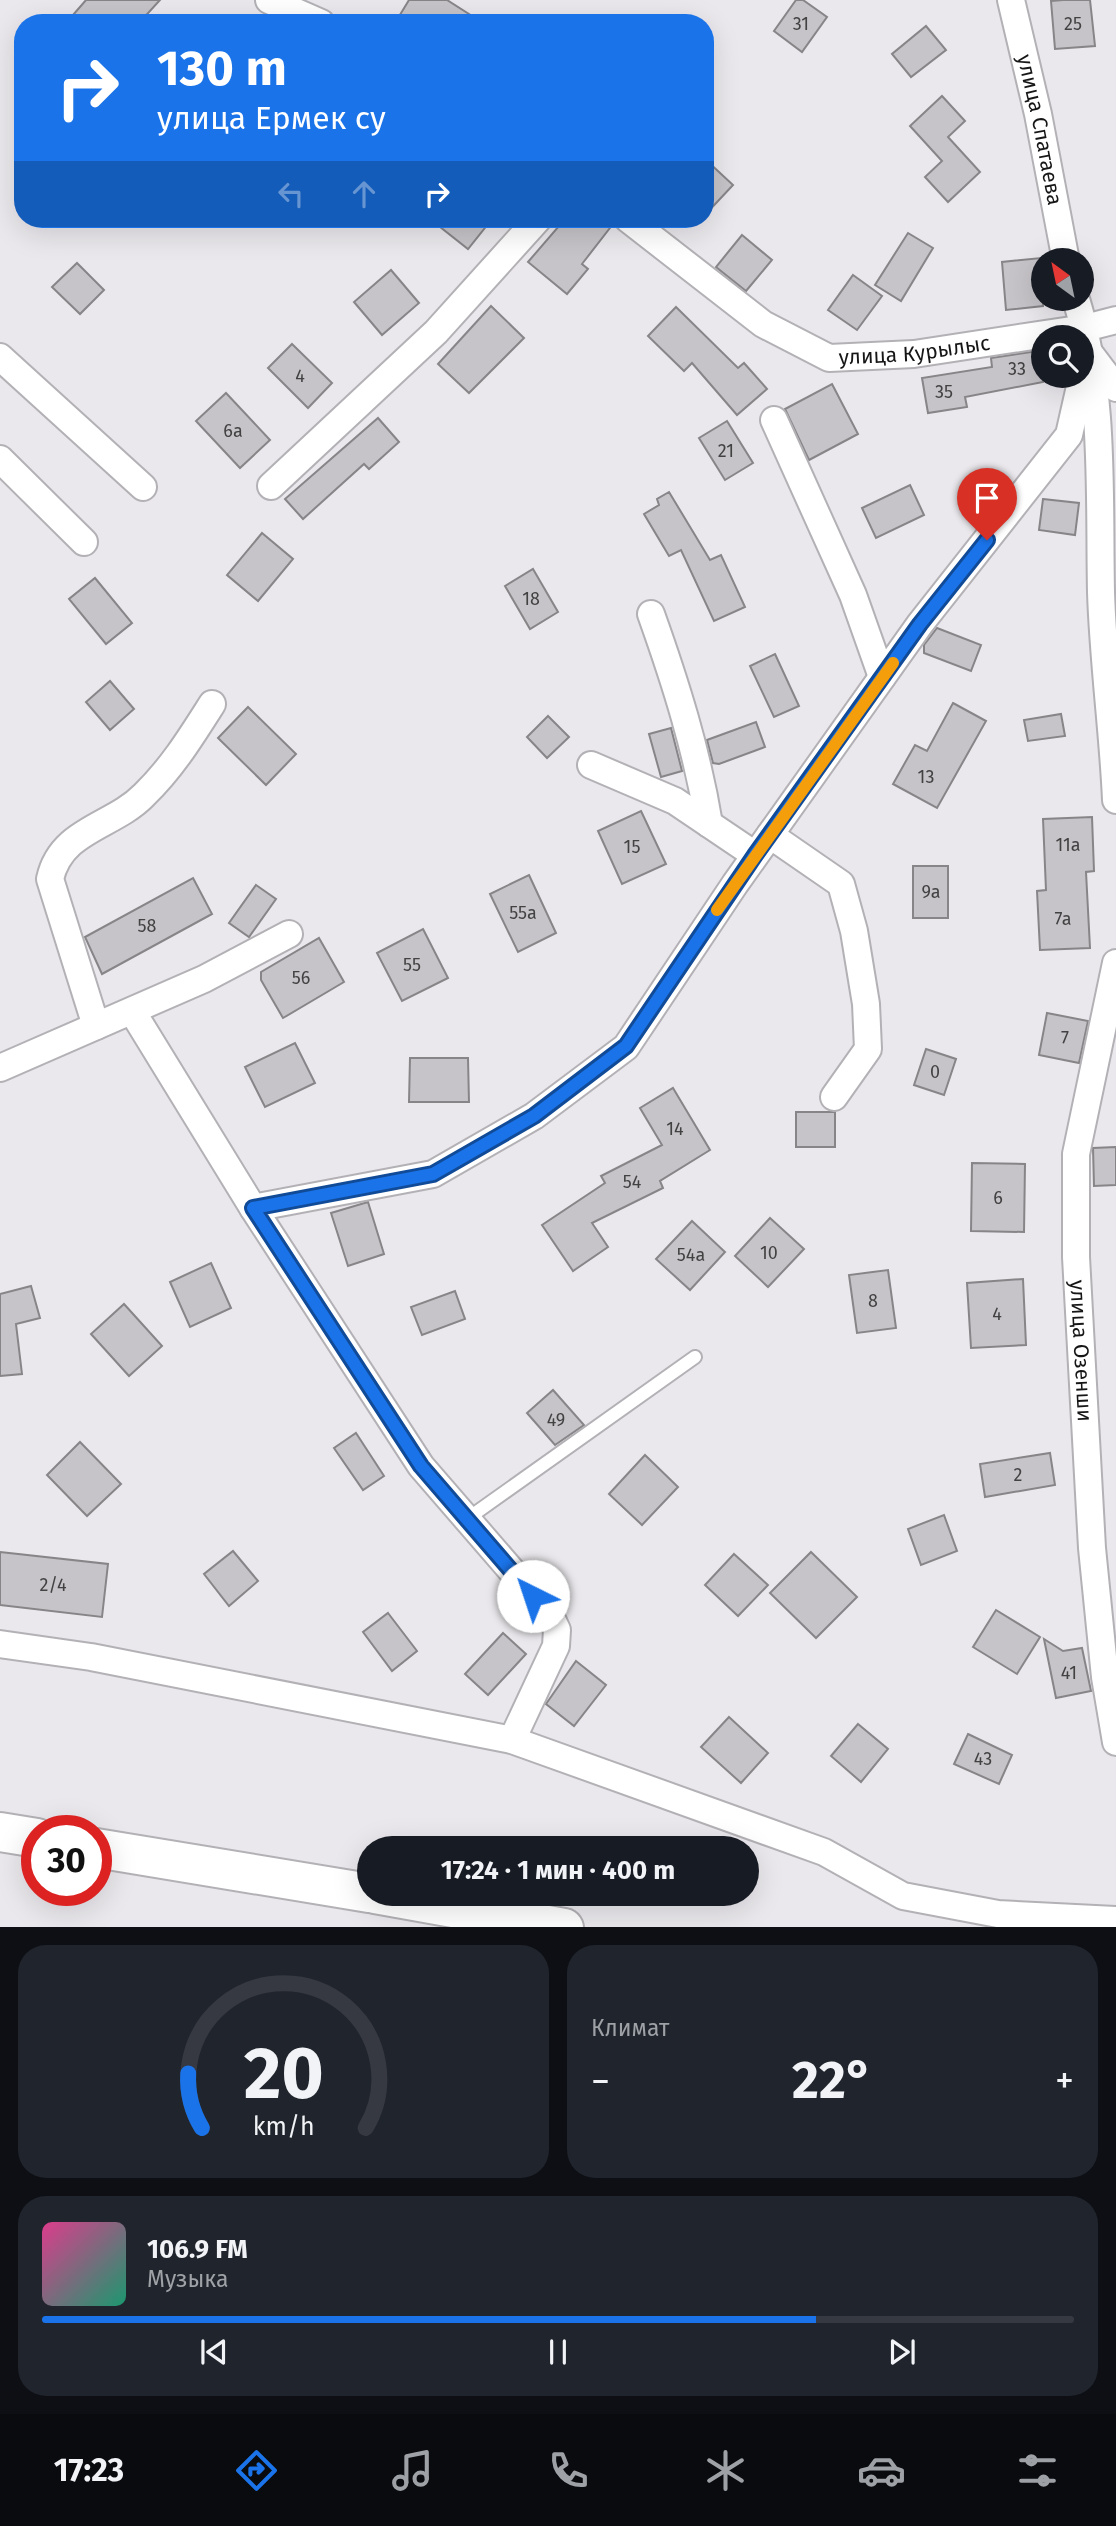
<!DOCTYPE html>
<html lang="ru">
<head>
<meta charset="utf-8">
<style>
	body { margin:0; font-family:"Fira Sans",sans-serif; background:#20242c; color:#f1f3f6; height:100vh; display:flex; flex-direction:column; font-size:26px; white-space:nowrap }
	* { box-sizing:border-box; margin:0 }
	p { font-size:23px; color:#9ea1a6 }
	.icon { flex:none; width:38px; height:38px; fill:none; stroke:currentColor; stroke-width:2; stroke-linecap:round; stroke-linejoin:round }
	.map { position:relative; height:1927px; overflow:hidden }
	.panel { display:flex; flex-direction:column; gap:18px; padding:18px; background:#0d0f14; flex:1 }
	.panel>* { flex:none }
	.banner { position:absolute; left:14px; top:14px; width:700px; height:214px; border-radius:28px; box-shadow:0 7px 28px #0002; background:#1a73e8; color:#fff; overflow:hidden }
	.needle { width:46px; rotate:327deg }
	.buttons { position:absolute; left:1031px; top:248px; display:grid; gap:14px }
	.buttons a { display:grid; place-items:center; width:63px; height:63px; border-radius:50%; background:#171b24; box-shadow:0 7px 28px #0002; font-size:35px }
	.speed { position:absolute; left:21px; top:1815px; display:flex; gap:14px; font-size:35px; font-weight:700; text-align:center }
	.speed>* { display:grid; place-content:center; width:91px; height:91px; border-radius:50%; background:#171b24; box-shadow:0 7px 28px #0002; line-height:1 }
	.speed .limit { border:10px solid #d22; background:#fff; color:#111 }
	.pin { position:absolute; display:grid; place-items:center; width:60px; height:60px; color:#fff; margin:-72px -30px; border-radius:50% 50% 50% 0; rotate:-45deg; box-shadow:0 0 7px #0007 }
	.pin .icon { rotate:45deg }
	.me { position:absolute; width:77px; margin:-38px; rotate:319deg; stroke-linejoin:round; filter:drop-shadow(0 0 5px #0008) }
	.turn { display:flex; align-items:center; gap:24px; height:147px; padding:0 28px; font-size:32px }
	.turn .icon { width:91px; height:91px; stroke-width:2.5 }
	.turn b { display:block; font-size:49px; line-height:60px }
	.lanes { display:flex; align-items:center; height:66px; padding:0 28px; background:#0003; justify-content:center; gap:35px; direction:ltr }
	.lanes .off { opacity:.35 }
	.big { font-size:52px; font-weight:700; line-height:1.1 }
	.panel .tile { flex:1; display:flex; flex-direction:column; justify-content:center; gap:10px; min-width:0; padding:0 24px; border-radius:28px; background:#20242c }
	.panel .dial { align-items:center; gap:0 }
	.dial svg { height:182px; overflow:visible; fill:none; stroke:#363941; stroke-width:7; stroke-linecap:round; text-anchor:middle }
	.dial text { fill:#f1f3f6; stroke:none }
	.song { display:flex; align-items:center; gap:21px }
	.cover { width:84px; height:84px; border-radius:10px; background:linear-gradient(135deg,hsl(330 70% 55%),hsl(160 70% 35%)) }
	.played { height:7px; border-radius:4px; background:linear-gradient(90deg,#1a73e8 75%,#363941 75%) }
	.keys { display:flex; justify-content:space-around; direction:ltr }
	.heat { display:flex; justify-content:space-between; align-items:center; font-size:38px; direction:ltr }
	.panel .tiles { flex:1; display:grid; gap:18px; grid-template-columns:1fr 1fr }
	.tile:last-child { grid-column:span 2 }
	.trip { position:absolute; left:357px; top:1836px; width:402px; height:70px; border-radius:35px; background:#171b24; box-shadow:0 7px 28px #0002; font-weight:700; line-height:70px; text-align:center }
	.dock { display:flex; height:112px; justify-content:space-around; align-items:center; background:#090b0e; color:#9ea1a6 }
	.dock .icon { width:49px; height:49px }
	.dock .selected { color:#1a73e8 }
	.dock b { font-size:32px; color:#f1f3f6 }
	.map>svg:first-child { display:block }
	.building { fill:#c6c4c8; stroke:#878588; stroke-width:2 }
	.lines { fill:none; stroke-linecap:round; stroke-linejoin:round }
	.lane-casing { stroke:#b3b1b5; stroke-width:16 }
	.street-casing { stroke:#b3b1b5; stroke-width:30 }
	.highway-casing { stroke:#b3b1b5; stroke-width:42 }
	.lane { stroke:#fff; stroke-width:12 }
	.street { stroke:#fff; stroke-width:26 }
	.highway { stroke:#fff; stroke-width:38 }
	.route-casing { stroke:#114b97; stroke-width:18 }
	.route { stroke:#1a73e8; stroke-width:12 }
	.slow { stroke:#f59e0b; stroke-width:12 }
	.labels { text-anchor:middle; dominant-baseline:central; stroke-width:5; stroke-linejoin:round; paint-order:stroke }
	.number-label { font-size:18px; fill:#434243 }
	.street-label { font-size:21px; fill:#171617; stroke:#f8f6f9 }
</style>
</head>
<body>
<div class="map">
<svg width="1116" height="1928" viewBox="0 0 1116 1928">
	<rect width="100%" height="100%" fill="#eae8ec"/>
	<g class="building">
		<path d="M86,0H160L139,23H66Z"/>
		<path d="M409,0H447L483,23H395Z"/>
		<path d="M796,0H803L827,17L802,52L774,31Z"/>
		<path d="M1063,0H1090L1095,46L1055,49L1051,1Z"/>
		<path d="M926,26L946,50L911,77L892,54Z"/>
		<path d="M942,96L965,121L948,137L980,172L948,202L925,177L942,161L910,126Z"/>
		<path d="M705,159L733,185L705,215Z"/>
		<path d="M430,219H492L468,249Z"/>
		<path d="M565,219H613V224L582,264L588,269L567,294L528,262Z"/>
		<path d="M908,233L933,248L901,301L875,285Z"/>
		<path d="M742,235L772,260L746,291L716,267Z"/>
		<path d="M1041,258L1043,306L1006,310L1002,262Z"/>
		<path d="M77,263L104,290L80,314L52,287Z"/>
		<path d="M391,270L419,303L382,335L354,302Z"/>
		<path d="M853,275L882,296L857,330L828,310Z"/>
		<path d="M491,306L524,338L469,393L438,364Z"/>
		<path d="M676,307L738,368L744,363L767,389L737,415L692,363L684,371L648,336Z"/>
		<path d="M292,344L332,383L308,408L268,368Z"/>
		<path d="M1038,351L1043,382L965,397L967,407L928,413L922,378L992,367L991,358Z"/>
		<path d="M832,384L858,434L809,460L785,409Z"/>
		<path d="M226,393L270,440L240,468L196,421Z"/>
		<path d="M378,418L399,442L369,469L364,464L303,519L285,499Z"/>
		<path d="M727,421L753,463L725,480L699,438Z"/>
		<path d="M910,485L924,515L876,538L862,508Z"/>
		<path d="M669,492L710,560L721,555L745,607L714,621L681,550L669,556L644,514L659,505L657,499Z"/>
		<path d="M1043,499L1079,503L1075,535L1039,530Z"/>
		<path d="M262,533L293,559L258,601L227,575Z"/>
		<path d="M533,569L558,612L530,629L505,586Z"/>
		<path d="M95,578L132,623L106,644L69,599Z"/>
		<path d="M937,628L981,645L971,671L924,653V645Z"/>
		<path d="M775,654L799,706L774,717L750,666Z"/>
		<path d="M110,681L134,709L110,730L86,702Z"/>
		<path d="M953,703L986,721L937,808L893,784L915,745L927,751Z"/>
		<path d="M248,707L296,754L266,785L218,738Z"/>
		<path d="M1061,714L1065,736L1028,741L1024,720Z"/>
		<path d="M548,716L569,737L547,758L527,737Z"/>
		<path d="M756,722L765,747L719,764L713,763L707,740Z"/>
		<path d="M671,728L682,771L661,777L649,734Z"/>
		<path d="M641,811L666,864L622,884L598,831Z"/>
		<path d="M1092,817L1094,871L1086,872L1090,948L1040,950L1037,891L1046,890L1043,819Z"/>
		<rect x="913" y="866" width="35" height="52"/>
		<path d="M529,875L556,933L518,952L490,894Z"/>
		<path d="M193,878L212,914L102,974L85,937Z"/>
		<path d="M256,885L276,899L249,937L229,923Z"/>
		<path d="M423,929L448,978L402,1001L377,953Z"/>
		<path d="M319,938L344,982L283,1018L261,980V972Z"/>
		<path d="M1047,1013L1088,1021L1079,1063L1039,1055Z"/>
		<path d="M295,1043L315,1083L265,1107L245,1067Z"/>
		<path d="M926,1049L956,1059L944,1095L914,1085Z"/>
		<path d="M410,1058H468L469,1102H409Z"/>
		<path d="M673,1088L710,1150L660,1181L663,1188L592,1223L608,1247L573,1271L542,1225L605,1183L601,1176L662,1145L640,1108Z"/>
		<rect x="796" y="1112" width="39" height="35"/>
		<path d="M1116,1147V1185L1094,1186L1093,1148Z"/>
		<path d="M972,1163L1025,1164L1024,1232L971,1231Z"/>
		<path d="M368,1202L384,1254L348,1266L331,1213Z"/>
		<path d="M770,1218L804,1249L768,1287L735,1256Z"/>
		<path d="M692,1221L725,1252L690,1290L656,1259Z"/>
		<path d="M211,1263L231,1308L190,1327L170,1282Z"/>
		<path d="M888,1270L896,1328L857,1333L849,1275Z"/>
		<path d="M1023,1279L1026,1345L971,1348L967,1283Z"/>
		<path d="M31,1286L40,1318L16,1324L22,1374L0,1376V1294Z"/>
		<path d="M455,1291L465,1319L422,1335L411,1307Z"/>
		<path d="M124,1304L162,1346L129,1376L91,1334Z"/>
		<path d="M553,1390L584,1425L555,1445L527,1413Z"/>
		<path d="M356,1433L384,1476L363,1490L334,1448Z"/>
		<path d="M80,1442L121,1484L87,1516L47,1475Z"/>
		<path d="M1050,1453L1055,1485L985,1497L980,1464Z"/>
		<path d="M645,1455L678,1487L642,1525L609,1494Z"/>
		<path d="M944,1515L957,1551L921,1565L908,1529Z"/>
		<path d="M233,1551L258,1581L229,1606L204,1574Z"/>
		<path d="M0,1552L108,1564L102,1617L0,1605Z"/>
		<path d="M811,1552L857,1597L816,1638L770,1593Z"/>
		<path d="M734,1554L768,1585L738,1616L705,1585Z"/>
		<path d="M996,1610L1040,1637L1017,1674L973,1647Z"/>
		<path d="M388,1613L417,1651L392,1671L363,1632Z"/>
		<path d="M503,1633L526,1654L488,1695L465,1674Z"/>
		<path d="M1044,1639L1063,1651L1082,1648L1091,1691L1056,1698Z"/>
		<path d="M576,1661L606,1685L574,1726L546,1704Z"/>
		<path d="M729,1717L768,1753L741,1783L701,1747Z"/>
		<path d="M858,1724L888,1749L861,1782L831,1756Z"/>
		<path d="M968,1734L1012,1755L999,1784L954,1764Z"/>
	</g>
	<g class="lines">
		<defs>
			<path id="lane" d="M467,1519L695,1357"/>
			<g id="street">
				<path d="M269,0L321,23"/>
				<path id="s1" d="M1011,0L1038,114L1066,261"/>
				<path id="s2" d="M628,219L763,324L829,358L914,354L1085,328L1116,320"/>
				<path d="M1076,299C1105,394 1099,494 1101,592C1103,661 1113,731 1116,800"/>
				<path d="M0,357L143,487"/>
				<path d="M774,420L853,595L882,677"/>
				<path d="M0,459L84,542"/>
				<path d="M271,486L436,332L538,219"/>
				<path d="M651,614C676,684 697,751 709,824"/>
				<path d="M591,765L675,801L755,855"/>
				<path d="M770,835L841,884L854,931L866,1004L868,1049L834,1097"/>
				<path id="s3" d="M1116,963L1076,1154V1257L1092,1548L1105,1677L1116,1742"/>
				<path d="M132,1011L253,1208"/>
				<path d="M96,1026L50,879C61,829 113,827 144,795C172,768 191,737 212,704"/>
				<path d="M0,1068L204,979L289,934"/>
				<path d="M0,1644L91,1657L512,1740L824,1852L903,1896L998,1914L1116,1920"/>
				<path d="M512,1740L556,1646L557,1630L550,1615L421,1466L253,1208L433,1174L534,1116L626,1047L735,884L920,624L1069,435L1088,351L1116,388"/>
			</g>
			<g id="highway">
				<path d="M0,1832L37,1838"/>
				<path d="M96,1848L369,1893"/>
				<path d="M375,1894L564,1928"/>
			</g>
		</defs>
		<use href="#lane" class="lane-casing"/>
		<use href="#street" class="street-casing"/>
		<use href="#highway" class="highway-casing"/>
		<use href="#lane" class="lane"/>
		<use href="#street" class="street"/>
		<use href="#highway" class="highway"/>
	</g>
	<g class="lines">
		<defs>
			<path id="route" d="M533,1596L421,1466L253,1208L433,1174L534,1116L626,1046L755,855L920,624L987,540"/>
		</defs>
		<use href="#route" class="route-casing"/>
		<use href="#route" class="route"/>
		<path class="slow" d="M717,910L893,663"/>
	</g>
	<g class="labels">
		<g class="number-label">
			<text x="801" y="24">31</text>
			<text x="1073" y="24">25</text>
			<text x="1017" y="369">33</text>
			<text x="300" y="376">4</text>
			<text x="944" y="392">35</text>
			<text x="233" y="431">6а</text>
			<text x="726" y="451">21</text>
			<text x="531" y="599">18</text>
			<text x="926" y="777">13</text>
			<text x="1068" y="845">11а</text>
			<text x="632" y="847">15</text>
			<text x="931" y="892">9а</text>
			<text x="523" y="913">55а</text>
			<text x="1063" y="919">7а</text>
			<text x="147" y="926">58</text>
			<text x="412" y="965">55</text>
			<text x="301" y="978">56</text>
			<text x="1065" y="1038">7</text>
			<text x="935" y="1072">0</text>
			<text x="675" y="1129">14</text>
			<text x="632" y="1182">54</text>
			<text x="998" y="1198">6</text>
			<text x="769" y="1253">10</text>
			<text x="691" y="1255">54а</text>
			<text x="873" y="1301">8</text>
			<text x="997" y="1314">4</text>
			<text x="556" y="1420">49</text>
			<text x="1018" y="1475">2</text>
			<text x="53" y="1585">2/4</text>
			<text x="1069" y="1673">41</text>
			<text x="983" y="1759">43</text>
		</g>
		<g class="street-label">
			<text stroke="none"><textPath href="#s1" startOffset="133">улица Спатаева</textPath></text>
			<text stroke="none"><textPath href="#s2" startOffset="331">улица Курылыс</textPath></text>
			<text stroke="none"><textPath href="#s3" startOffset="392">улица Озенши</textPath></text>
		</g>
	</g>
</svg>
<div class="buttons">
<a><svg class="needle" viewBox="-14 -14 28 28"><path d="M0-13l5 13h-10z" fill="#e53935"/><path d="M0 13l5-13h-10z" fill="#9ea1a6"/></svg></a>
<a><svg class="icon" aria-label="search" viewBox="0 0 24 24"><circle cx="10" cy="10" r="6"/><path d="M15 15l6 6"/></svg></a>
</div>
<div class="speed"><div class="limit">30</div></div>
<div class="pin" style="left:987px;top:540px;background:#d93025"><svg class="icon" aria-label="arrive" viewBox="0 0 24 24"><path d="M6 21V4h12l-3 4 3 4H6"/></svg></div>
<svg class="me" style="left:533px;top:1596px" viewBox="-20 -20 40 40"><circle r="19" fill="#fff"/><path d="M0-13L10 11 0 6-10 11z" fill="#1a73e8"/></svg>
<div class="trip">17:24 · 1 мин · 400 m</div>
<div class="banner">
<div class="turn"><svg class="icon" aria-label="right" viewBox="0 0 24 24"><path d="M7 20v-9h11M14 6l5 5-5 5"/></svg><div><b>130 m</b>улица Ермек су</div></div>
<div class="lanes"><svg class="icon off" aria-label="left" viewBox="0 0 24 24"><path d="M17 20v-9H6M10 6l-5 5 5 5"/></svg><svg class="icon off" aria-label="ahead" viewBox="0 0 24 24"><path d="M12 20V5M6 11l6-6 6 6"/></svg><svg class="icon" aria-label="right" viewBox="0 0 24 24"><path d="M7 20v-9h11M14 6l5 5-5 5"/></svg></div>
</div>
</div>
<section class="panel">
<div class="tiles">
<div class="tile dial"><svg viewBox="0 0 100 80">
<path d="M14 69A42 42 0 1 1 86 69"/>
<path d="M14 69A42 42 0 0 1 8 45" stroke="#1a73e8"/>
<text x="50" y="56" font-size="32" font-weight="700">20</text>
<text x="50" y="72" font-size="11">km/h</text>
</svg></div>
<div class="tile"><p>Климат</p>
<div class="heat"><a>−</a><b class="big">22°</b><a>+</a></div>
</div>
<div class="tile">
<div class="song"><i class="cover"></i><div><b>106.9 FM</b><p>Музыка</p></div></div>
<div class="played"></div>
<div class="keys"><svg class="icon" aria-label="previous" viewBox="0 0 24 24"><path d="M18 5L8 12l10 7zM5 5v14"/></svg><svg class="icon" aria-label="pause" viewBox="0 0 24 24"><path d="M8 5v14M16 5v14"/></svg><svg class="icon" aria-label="next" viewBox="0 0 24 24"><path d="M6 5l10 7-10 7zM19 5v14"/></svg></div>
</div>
</div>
</section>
<nav class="dock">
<b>17:23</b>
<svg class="icon selected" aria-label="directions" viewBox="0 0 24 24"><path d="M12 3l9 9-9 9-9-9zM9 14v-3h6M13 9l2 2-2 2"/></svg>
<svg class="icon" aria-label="music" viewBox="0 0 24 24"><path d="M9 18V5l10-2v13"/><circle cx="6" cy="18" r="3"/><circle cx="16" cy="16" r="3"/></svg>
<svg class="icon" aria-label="phone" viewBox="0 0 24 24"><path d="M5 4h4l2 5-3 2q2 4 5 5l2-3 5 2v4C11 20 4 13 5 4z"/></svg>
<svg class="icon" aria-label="climate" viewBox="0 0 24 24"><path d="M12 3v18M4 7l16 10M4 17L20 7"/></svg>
<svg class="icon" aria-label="car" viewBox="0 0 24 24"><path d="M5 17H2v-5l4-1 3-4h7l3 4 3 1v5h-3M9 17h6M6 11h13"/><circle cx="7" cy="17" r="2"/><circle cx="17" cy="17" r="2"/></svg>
<svg class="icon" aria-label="filters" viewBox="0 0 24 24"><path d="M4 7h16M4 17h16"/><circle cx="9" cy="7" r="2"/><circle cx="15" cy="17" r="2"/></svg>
</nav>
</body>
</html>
